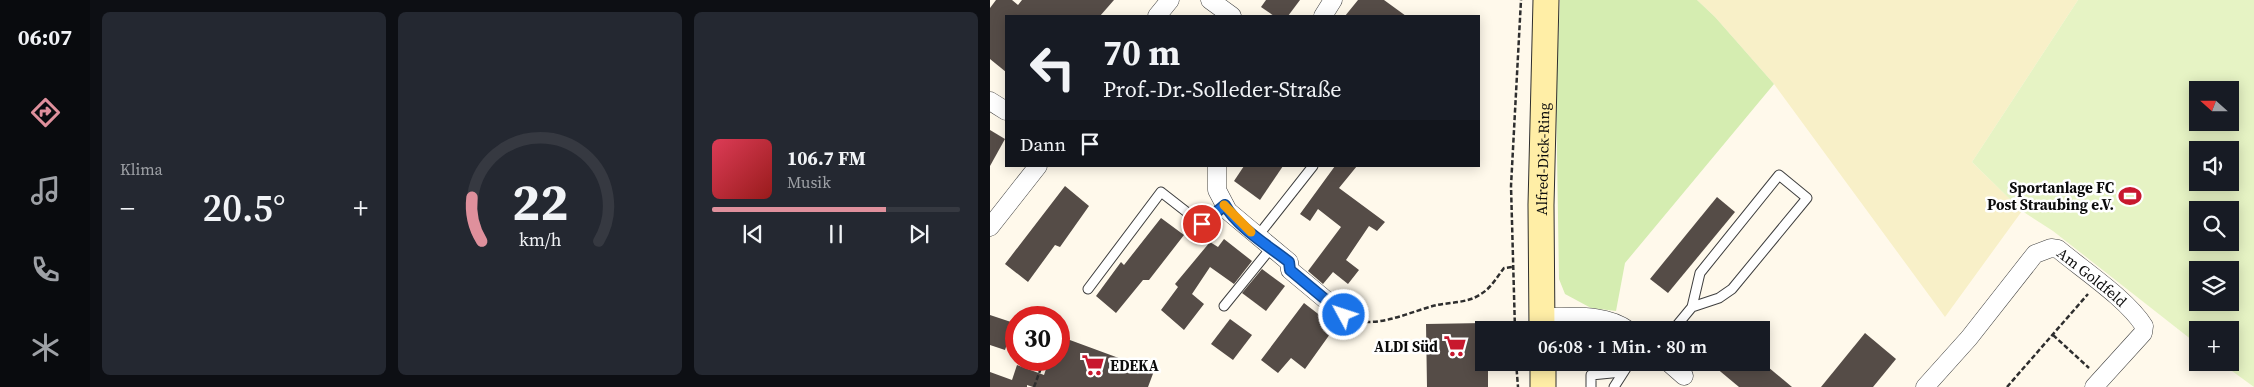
<!DOCTYPE html>
<html lang="de">
<head>
<meta charset="utf-8">
<style>
	body { margin:0; font-family:"Source Serif 4",serif; background:#242831; color:#f1f3f6; height:100vh; display:flex; flex-direction:column; font-size:19px; white-space:nowrap }
	* { box-sizing:border-box; margin:0 }
	p { font-size:16px; color:#9ea1a6 }
	.icon { flex:none; width:28px; height:28px; fill:none; stroke:currentColor; stroke-width:2; stroke-linecap:round; stroke-linejoin:round }
	.map { position:relative; flex:1; overflow:hidden }
	.panel { display:flex; flex-direction:column; gap:12px; padding:12px; background:#0d0f14; width:900px }
	.panel>* { flex:none }
	.banner { position:absolute; left:15px; top:15px; width:475px; height:152px; border-radius:0px; box-shadow:0 2px 12px #0003; background:#171b24; color:#f1f3f6; overflow:hidden }
	.needle { width:32px; rotate:291deg }
	.buttons { position:absolute; left:1199px; top:81px; display:grid; gap:10px }
	.buttons a { display:grid; place-items:center; width:50px; height:50px; border-radius:0px; background:#171b24; box-shadow:0 2px 12px #0003; font-size:25px }
	.speed { position:absolute; left:15px; top:306px; display:flex; gap:10px; font-size:25px; font-weight:700; text-align:center }
	.speed>* { display:grid; place-content:center; width:65px; height:65px; border-radius:50%; background:#171b24; box-shadow:0 2px 12px #0003; line-height:1 }
	.speed .limit { border:8px solid #d22; background:#fff; color:#111 }
	.pin { position:absolute; display:grid; place-items:center; width:42px; height:42px; color:#fff; margin:-21px; border:2px solid #fff; border-radius:50%; box-shadow:0 1px 5px #0007 }
	.me { position:absolute; width:55px; margin:-28px; rotate:310deg; stroke-linejoin:round; filter:drop-shadow(0 0 4px #0008) }
	.turn { display:flex; align-items:center; gap:18px; height:105px; padding:0 15px; font-size:22px }
	.turn .icon { width:65px; height:65px; stroke-width:2.5 }
	.turn b { display:block; font-size:35px; line-height:42px }
	.then { display:flex; align-items:center; height:48px; padding:0 15px; background:#0003; gap:10px; font-size:19px }
	.big { font-size:38px; font-weight:600; line-height:1.1 }
	.panel .tile { flex:1; display:flex; flex-direction:column; justify-content:center; gap:8px; min-width:0; padding:0 18px; border-radius:8px; background:#242831 }
	.panel .dial { align-items:center; gap:0 }
	.dial svg { height:130px; overflow:visible; fill:none; stroke:#363941; stroke-width:7; stroke-linecap:round; text-anchor:middle }
	.dial text { fill:#f1f3f6; stroke:none }
	.song { display:flex; align-items:center; gap:15px }
	.cover { width:60px; height:60px; border-radius:8px; background:linear-gradient(135deg,hsl(350 70% 55%),hsl(0 70% 35%)) }
	.played { height:5px; border-radius:2px; background:linear-gradient(90deg,#df909c 70%,#363941 70%) }
	.keys { display:flex; justify-content:space-around; direction:ltr }
	.heat { display:flex; justify-content:space-between; align-items:center; font-size:28px; direction:ltr }
	.panel .tiles { flex:1; display:grid; gap:12px; grid-template-columns:repeat(3,1fr) }
	.trip { position:absolute; left:485px; top:321px; width:295px; height:50px; border-radius:0px; background:#171b24; box-shadow:0 2px 12px #0003; font-weight:600; line-height:50px; text-align:center }
	main { display:flex; flex:1; min-height:0 }
	.tab-bar { display:flex; flex-direction:column; width:90px; justify-content:space-around; align-items:center; background:#090b0e; color:#9ea1a6 }
	.tab-bar .icon { width:35px; height:35px }
	.tab-bar .current { color:#df909c }
	.tab-bar b { font-size:22px; color:#f1f3f6 }
	.map>svg:first-child { display:block }
	.farmland { fill:#f8f0c8 }
	.green { fill:#d5edb1 }
	.pitch { fill:#e6f3c4; fill-rule:evenodd }
	.building { fill:#554c47 }
	.lines { fill:none; stroke-linecap:round; stroke-linejoin:round }
	.service-casing { stroke:#3f3f3f; stroke-width:11 }
	.minor-casing { stroke:#3f3f3f; stroke-width:19 }
	.secondary-casing { stroke:#2e2e2e; stroke-width:27 }
	.path { stroke:#2e2e2e; stroke-width:2.5; stroke-dasharray:5 2.5; stroke-linecap:butt }
	.service { stroke:#fff; stroke-width:9 }
	.minor { stroke:#fff; stroke-width:18 }
	.secondary { stroke:#ffeea6; stroke-width:25 }
	.route-casing { stroke:#114b97; stroke-width:12 }
	.route { stroke:#1a73e8; stroke-width:9 }
	.slow { stroke:#f59e0b; stroke-width:9 }
	.labels { text-anchor:middle; dominant-baseline:central; stroke-width:5; stroke-linejoin:round; paint-order:stroke }
	.street-label { font-size:15px; fill:#0c0c0c; stroke:#fff }
	.poi-label { font-size:15px; font-weight:bold; fill:#0c0c0c; stroke:#fff; text-anchor:end }
</style>
</head>
<body>
<main>
<nav class="tab-bar">
<b>06:07</b>
<svg class="icon current" aria-label="directions" viewBox="0 0 24 24"><path d="M12 3l9 9-9 9-9-9zM9 14v-3h6M13 9l2 2-2 2"/></svg>
<svg class="icon" aria-label="music" viewBox="0 0 24 24"><path d="M9 18V5l10-2v13"/><circle cx="6" cy="18" r="3"/><circle cx="16" cy="16" r="3"/></svg>
<svg class="icon" aria-label="phone" viewBox="0 0 24 24"><path d="M5 4h4l2 5-3 2q2 4 5 5l2-3 5 2v4C11 20 4 13 5 4z"/></svg>
<svg class="icon" aria-label="climate" viewBox="0 0 24 24"><path d="M12 3v18M4 7l16 10M4 17L20 7"/></svg>
</nav>
<section class="panel">
<div class="tiles">
<div class="tile"><p>Klima</p>
<div class="heat"><a>−</a><b class="big">20.5°</b><a>+</a></div>
</div>
<div class="tile dial"><svg viewBox="0 0 100 80">
<path d="M14 69A42 42 0 1 1 86 69"/>
<path d="M14 69A42 42 0 0 1 8 42" stroke="#df909c"/>
<text x="50" y="56" font-size="32" font-weight="700">22</text>
<text x="50" y="72" font-size="11">km/h</text>
</svg></div>
<div class="tile">
<div class="song"><i class="cover"></i><div><b>106.7 FM</b><p>Musik</p></div></div>
<div class="played"></div>
<div class="keys"><svg class="icon" aria-label="previous" viewBox="0 0 24 24"><path d="M18 5L8 12l10 7zM5 5v14"/></svg><svg class="icon" aria-label="pause" viewBox="0 0 24 24"><path d="M8 5v14M16 5v14"/></svg><svg class="icon" aria-label="next" viewBox="0 0 24 24"><path d="M6 5l10 7-10 7zM19 5v14"/></svg></div>
</div>
</div>
</section>
<div class="map">
<svg width="1264" height="387" viewBox="0 0 1264 387">
	<rect width="100%" height="100%" fill="#fff9eb"/>
	<path class="farmland" d="M707,0H1088L982,162L1032,211L955,317L784,84L725,17Z"/>
	<path class="green" d="M570,0H707L725,17L784,84L635,263L626,311L601,308L575,294L569,279L566,91Z"/>
	<path class="pitch" d="M1088,0H1264V387L1231,363L1240,362V330H1208L1207,344L1063,231L1032,211L982,162ZM1208,90H1240V122H1208ZM1208,150H1240V182H1208ZM1208,210H1240V242H1208ZM1208,270H1240V302H1208Z"/>
	<g class="building">
		<path d="M6,0H22L28,5L32,0H124L110,16H16V72L0,59V8Z"/>
		<path d="M276,0H310L298,16H284L271,7Z"/>
		<path d="M368,0H394L416,16H355Z"/>
		<path d="M0,130L15,139L0,166Z"/>
		<path d="M254,166H293L270,200L244,181Z"/>
		<path d="M345,166H367L349,188L395,222L387,231L379,226L356,260L369,270L358,284L343,272L333,284L318,271L351,227L328,209L320,221L310,214Z"/>
		<path d="M75,186L99,206L70,247L65,245L38,282L15,264Z"/>
		<path d="M727,197L745,212L678,293L660,279Z"/>
		<path d="M171,218L194,235L159,280H153L126,313L106,296L131,262L134,265Z"/>
		<path d="M234,239L262,261L244,284L220,267L202,294L214,304L194,330L171,310L188,287L185,284L220,242L228,247Z"/>
		<path d="M272,269L295,286L276,311L252,293Z"/>
		<path d="M314,303L345,327L315,369L301,358L288,373L271,360Z"/>
		<path d="M0,315L24,323L15,350L0,345Z"/>
		<path d="M240,319L262,335L243,360L221,344Z"/>
		<path d="M494,323V362H498V387H437L436,324Z"/>
		<path d="M875,333L906,359L883,387H831Z"/>
		<path d="M69,336L164,371L158,387H43L37,385V387H0V372L22,380L27,365L54,375L59,360H69Z"/>
		<path d="M719,362H772L802,387H749Z"/>
	</g>
	<g class="lines">
		<defs>
			<g id="service">
				<path d="M267,237L323,166"/>
				<path d="M98,289L171,192L212,224L235,205"/>
				<path d="M234,306L281,248"/>
				<path d="M683,330L702,307L710,273L789,175L817,198L742,289L729,298L702,307"/>
				<path d="M601,387V375L632,372"/>
				<path d="M624,387L640,362"/>
			</g>
			<g id="minor">
				<path d="M220,0L242,16"/>
				<path d="M167,16L180,0"/>
				<path d="M333,16L343,0"/>
				<path d="M0,101L16,111"/>
				<path d="M227,166V190L238,211L299,262L300,270L354,315"/>
				<path d="M0,227L48,166"/>
				<path d="M552,317C580,318 613,312 638,330"/>
				<path d="M678,362L694,376"/>
				<path id="s1" d="M935,387L979,338L1045,254L1061,248L1068,249C1093,270 1137,299 1154,326L1153,333L1104,387"/>
			</g>
			<g id="secondary">
				<path id="s2" d="M552,330L551,205L556,0"/>
				<path d="M553,362V387"/>
			</g>
		</defs>
		<use href="#service" class="service-casing"/>
		<use href="#minor" class="minor-casing"/>
		<use href="#secondary" class="secondary-casing"/>
		<g class="path">
			<path d="M368,321C393,326 422,311 447,305C462,302 478,303 491,294C501,288 507,277 514,268L522,267"/>
			<path d="M525,330L521,186L531,0"/>
			<path d="M1063,335L1099,368"/>
			<path d="M526,362L528,387"/>
			<path d="M44,387L54,360"/>
			<path d="M1017,387L1098,294"/>
		</g>
		<use href="#service" class="service"/>
		<use href="#minor" class="minor"/>
		<use href="#secondary" class="secondary"/>
	</g>
	<g class="lines">
		<defs>
			<path id="route" d="M212,224L235,205C246,226 280,247 299,262L300,270L354,315"/>
		</defs>
		<use href="#route" class="route-casing"/>
		<use href="#route" class="route"/>
		<path class="slow" d="M234,205L261,232"/>
	</g>
	<defs>
		<symbol id="stadium-bare" viewBox="-9 -9 18 18"><path d="M0-5a6.5 5 0 1 0 0 10a6.5 5 0 1 0 0-10ZM-3.5-1.8h7v3.6h-7Z" fill="#c8182e" stroke="#fff" stroke-width="2.5" paint-order="stroke"/></symbol>
		<symbol id="supermarket-bare" viewBox="-9 -9 18 18"><path d="M-6-5.5h2.5l.6 2H6L4.5 2H-2.5L-4.4-4H-6ZM-1.5 3.2a1.3 1.3 0 1 0 .1 0ZM3 3.2a1.3 1.3 0 1 0 .1 0Z" fill="#c8182e" stroke="#fff" stroke-width="2.5" paint-order="stroke"/></symbol>
	</defs>
	<g fill-rule="evenodd">
		<use href="#stadium-bare" x="1124" y="180" width="32" height="32"/>
		<use href="#supermarket-bare" x="449" y="330" width="32" height="32"/>
		<use href="#supermarket-bare" x="87" y="349" width="32" height="32"/>
	</g>
	<g class="labels">
		<g class="street-label">
			<text stroke="none"><textPath href="#s2" startOffset="171">Alfred-Dick-Ring</textPath></text>
			<text stroke="none"><textPath href="#s1" startOffset="241">Am Goldfeld</textPath></text>
		</g>
		<g class="poi-label">
			<text x="1124" y="187">Sportanlage FC<tspan x="1124" dy="17">Post Straubing e.V.</tspan></text>
			<text x="448" y="346">ALDI Süd</text>
			<text x="120" y="365" text-anchor="start">EDEKA</text>
		</g>
	</g>
</svg>
<div class="buttons">
<a><svg class="needle" viewBox="-14 -14 28 28"><path d="M0-13l5 13h-10z" fill="#e53935"/><path d="M0 13l5-13h-10z" fill="#9ea1a6"/></svg></a>
<a><svg class="icon" aria-label="sound" viewBox="0 0 24 24"><path d="M4 9h4l5-4v14l-5-4H4zM17 9q2 3 0 6"/></svg></a>
<a><svg class="icon" aria-label="search" viewBox="0 0 24 24"><circle cx="10" cy="10" r="6"/><path d="M15 15l6 6"/></svg></a>
<a><svg class="icon" aria-label="layers" viewBox="0 0 24 24"><path d="M12 4l9 5-9 5-9-5zM3 14l9 5 9-5"/></svg></a>
<a>+</a>
</div>
<div class="speed"><div class="limit">30</div></div>
<div class="pin" style="left:212px;top:224px;background:#d93025"><svg class="icon" aria-label="arrive" viewBox="0 0 24 24"><path d="M6 21V4h12l-3 4 3 4H6"/></svg></div>
<svg class="me" style="left:354px;top:315px" viewBox="-20 -20 40 40"><circle r="17" fill="#1a73e8" stroke="#fff" stroke-width="3"/><path d="M0-11L8 9 0 5-8 9z" fill="#fff"/></svg>
<div class="trip">06:08 · 1 Min. · 80 m</div>
<div class="banner">
<div class="turn"><svg class="icon" aria-label="left" viewBox="0 0 24 24"><path d="M17 20v-9H6M10 6l-5 5 5 5"/></svg><div><b>70 m</b>Prof.-Dr.-Solleder-Straße</div></div>
<div class="then">Dann<svg class="icon" aria-label="arrive" viewBox="0 0 24 24"><path d="M6 21V4h12l-3 4 3 4H6"/></svg></div>
</div>
</div>
</main>
</body>
</html>
